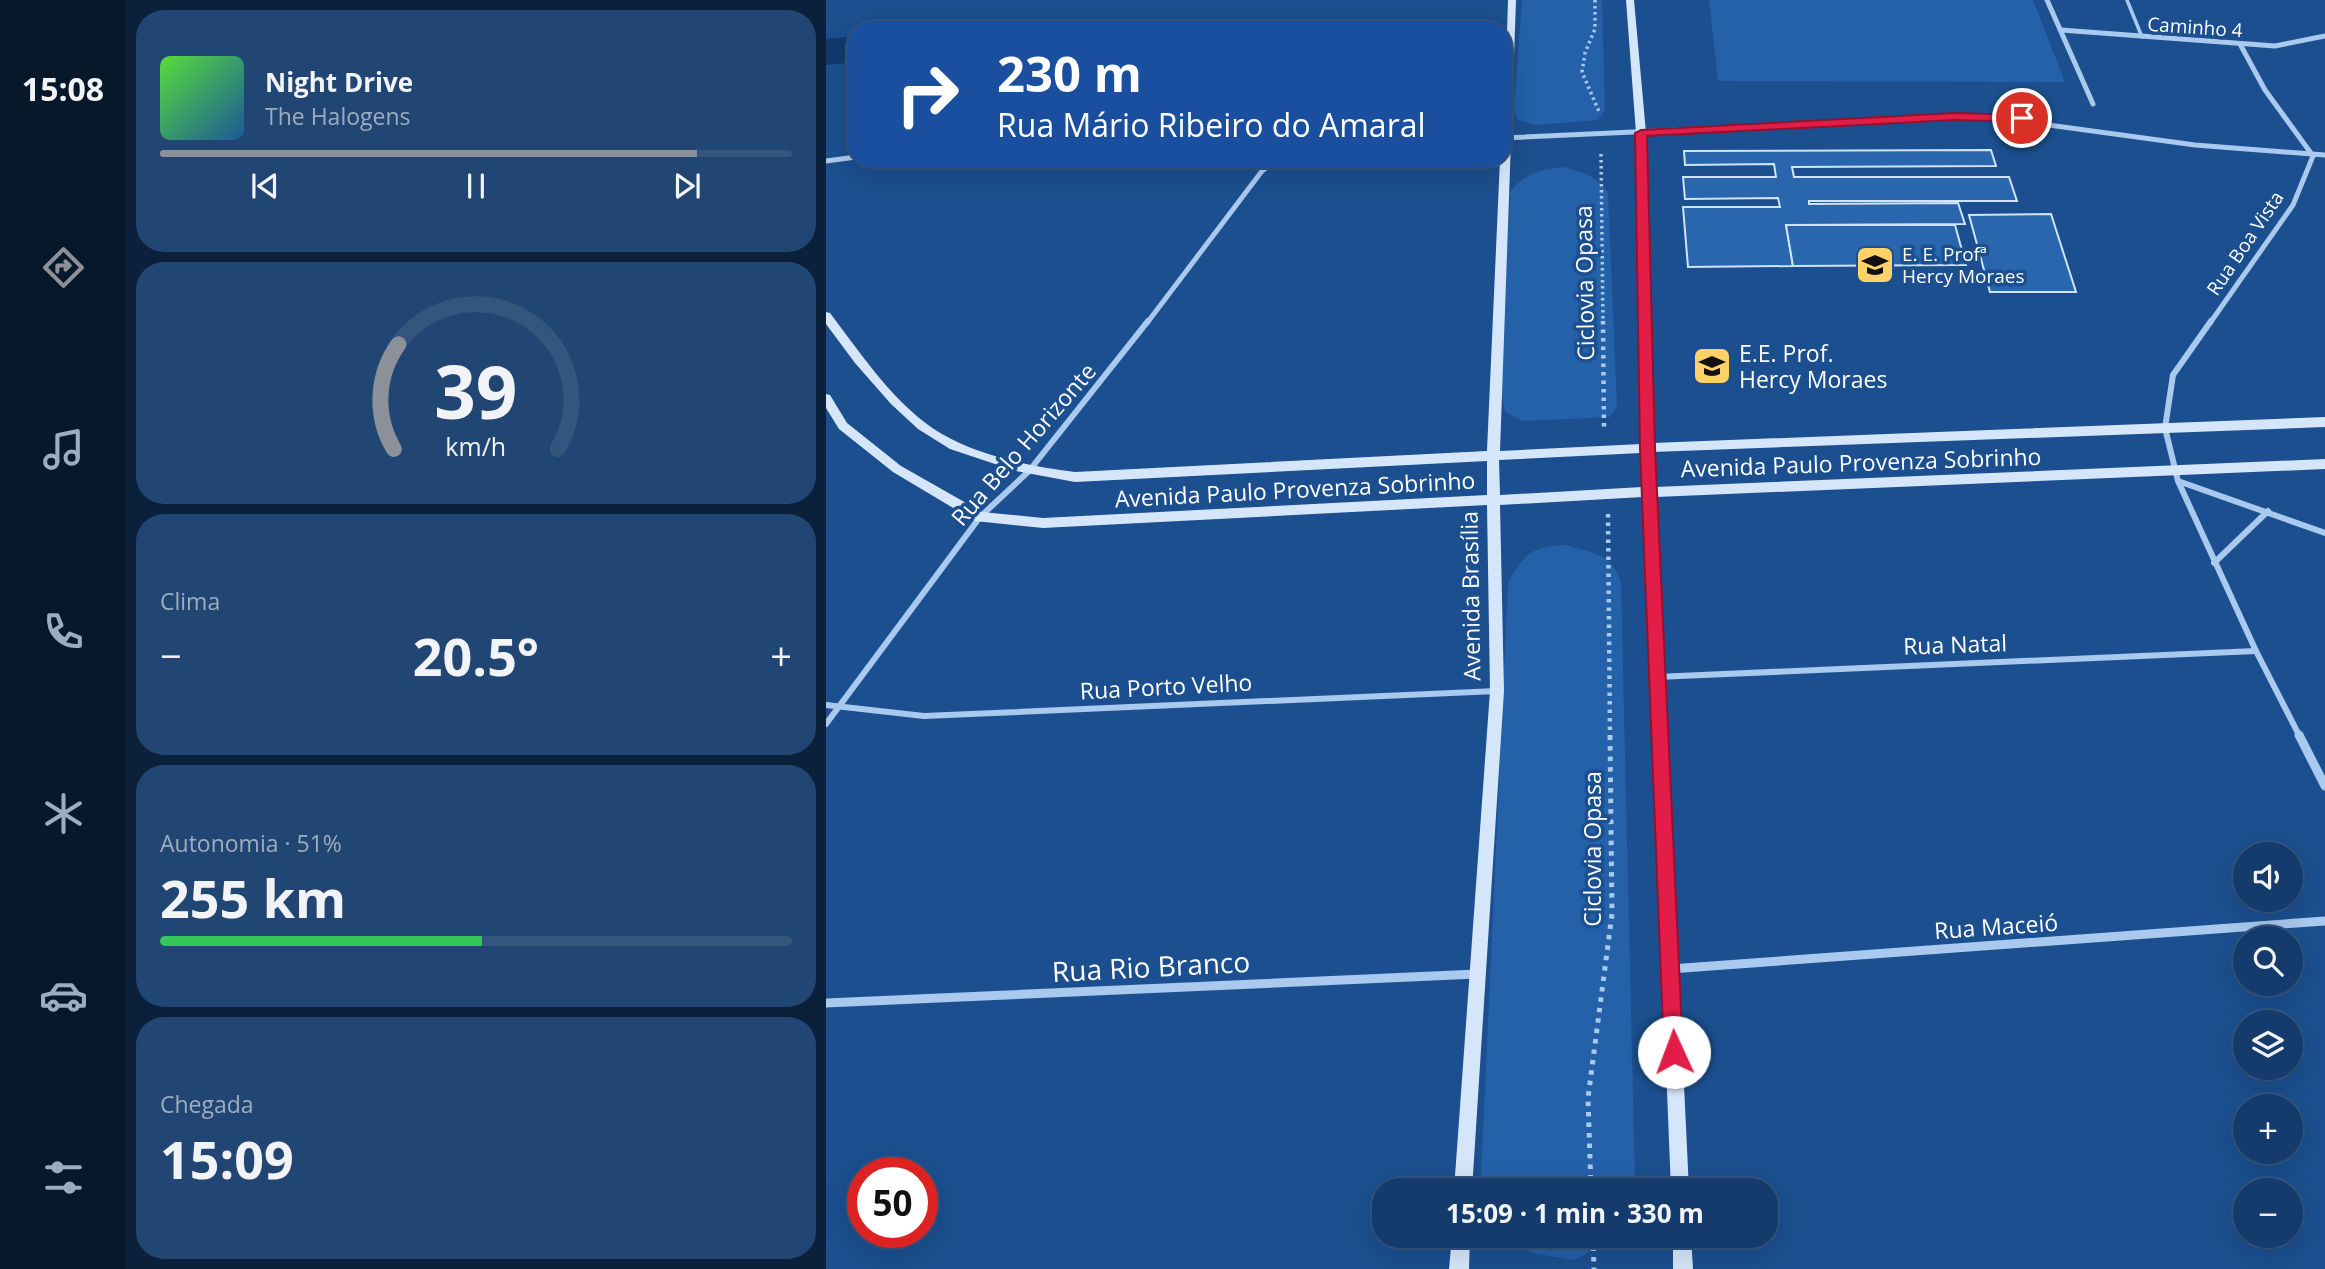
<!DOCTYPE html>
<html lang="pt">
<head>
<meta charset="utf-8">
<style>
	body { margin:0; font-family:"Open Sans",sans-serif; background:#214673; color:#f1f3f6; height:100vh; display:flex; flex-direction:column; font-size:26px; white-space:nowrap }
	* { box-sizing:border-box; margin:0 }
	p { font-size:23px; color:#9dadc1 }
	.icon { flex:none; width:38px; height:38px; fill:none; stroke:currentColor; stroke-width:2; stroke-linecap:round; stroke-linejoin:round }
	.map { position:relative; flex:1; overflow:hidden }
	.side { display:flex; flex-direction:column; gap:10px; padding:10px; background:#0b203b; width:700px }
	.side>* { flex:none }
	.banner { position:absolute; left:21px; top:21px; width:665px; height:147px; border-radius:28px; box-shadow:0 7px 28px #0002,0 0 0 2px #33557e; background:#1a4fa0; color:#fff; overflow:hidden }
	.buttons { position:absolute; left:1407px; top:842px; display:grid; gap:14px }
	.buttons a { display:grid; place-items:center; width:70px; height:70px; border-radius:50%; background:#143b6b; box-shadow:0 7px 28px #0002,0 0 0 2px #33557e; font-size:35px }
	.speed { position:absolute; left:21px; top:1157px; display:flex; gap:14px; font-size:35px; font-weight:700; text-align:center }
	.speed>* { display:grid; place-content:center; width:91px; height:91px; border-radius:50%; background:#143b6b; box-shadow:0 7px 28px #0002,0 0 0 2px #33557e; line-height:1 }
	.speed .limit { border:10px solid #d22; background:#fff; color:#111 }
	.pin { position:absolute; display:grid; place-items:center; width:60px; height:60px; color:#fff; margin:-30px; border:4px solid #fff; border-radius:50%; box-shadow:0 2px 7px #0007 }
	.me { position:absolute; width:77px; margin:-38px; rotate:358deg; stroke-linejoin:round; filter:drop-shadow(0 0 5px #0008) }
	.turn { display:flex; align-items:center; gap:24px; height:147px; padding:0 35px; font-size:32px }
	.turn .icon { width:91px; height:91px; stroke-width:2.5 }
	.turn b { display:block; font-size:49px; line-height:60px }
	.big { font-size:52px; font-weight:700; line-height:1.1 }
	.side .widget { flex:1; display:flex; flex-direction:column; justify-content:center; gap:10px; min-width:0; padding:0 24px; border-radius:28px; background:#214673 }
	.side .dial { align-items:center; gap:0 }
	.dial svg { height:182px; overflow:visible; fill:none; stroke:#33557e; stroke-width:7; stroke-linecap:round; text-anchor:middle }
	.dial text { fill:#f1f3f6; stroke:none }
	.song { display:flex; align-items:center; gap:21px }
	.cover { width:84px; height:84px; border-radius:10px; background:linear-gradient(135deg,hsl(110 70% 55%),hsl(210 70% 35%)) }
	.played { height:7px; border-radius:4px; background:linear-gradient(90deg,#8c9099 85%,#33557e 85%) }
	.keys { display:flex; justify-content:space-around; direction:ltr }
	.heat { display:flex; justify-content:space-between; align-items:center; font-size:38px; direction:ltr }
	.charge { height:10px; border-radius:5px; background:linear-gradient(90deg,#34c759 51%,#33557e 0) }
	.trip { position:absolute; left:546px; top:1178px; width:406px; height:70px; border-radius:28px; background:#143b6b; box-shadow:0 7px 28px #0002,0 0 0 2px #33557e; font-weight:700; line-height:70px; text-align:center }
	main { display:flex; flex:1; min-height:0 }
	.dock { display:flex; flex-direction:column; width:126px; justify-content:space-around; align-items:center; background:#08182b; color:#9dadc1 }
	.dock .icon { width:49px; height:49px }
	.dock .active { color:#8c9099 }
	.dock b { font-size:32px; color:#f1f3f6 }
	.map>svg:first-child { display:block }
	.green { fill:#2461a8 }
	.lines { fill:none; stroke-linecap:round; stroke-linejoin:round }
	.river { fill:#123a6d; fill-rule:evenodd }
	.building { fill:#2a66ad; stroke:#cfe3fa; stroke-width:2 }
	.path-far2 { stroke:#a9c9ee; stroke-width:3.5; stroke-dasharray:2.5 3.5; stroke-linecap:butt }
	.path-far1 { stroke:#a9c9ee; stroke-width:4.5; stroke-dasharray:3.5 5; stroke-linecap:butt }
	.path { stroke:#a9c9ee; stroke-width:5; stroke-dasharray:4.5 6; stroke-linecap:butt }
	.service { stroke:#a9c9ee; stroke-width:3.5 }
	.minor-far2 { stroke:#a9c9ee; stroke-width:5 }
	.minor-far1 { stroke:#a9c9ee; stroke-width:6 }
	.minor { stroke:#a9c9ee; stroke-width:9 }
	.secondary { fill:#d6e6fa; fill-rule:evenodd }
	.route { fill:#e11d48; stroke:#92132f; stroke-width:2 }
	.labels { text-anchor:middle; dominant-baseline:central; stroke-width:7; stroke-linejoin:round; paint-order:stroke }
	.far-street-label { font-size:19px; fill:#fff; stroke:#1b4f8f }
	.far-poi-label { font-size:19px; fill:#fff; stroke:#1b4f8f; text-anchor:start }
	.street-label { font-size:23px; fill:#fff; stroke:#1b4f8f }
	.poi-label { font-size:23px; fill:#fff; stroke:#1b4f8f; text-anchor:start }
	.near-street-label { font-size:28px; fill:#fff; stroke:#1b4f8f }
</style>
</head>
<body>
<main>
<nav class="dock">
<b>15:08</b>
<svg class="icon active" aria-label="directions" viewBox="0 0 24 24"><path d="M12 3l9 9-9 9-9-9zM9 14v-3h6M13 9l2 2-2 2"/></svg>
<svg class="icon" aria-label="music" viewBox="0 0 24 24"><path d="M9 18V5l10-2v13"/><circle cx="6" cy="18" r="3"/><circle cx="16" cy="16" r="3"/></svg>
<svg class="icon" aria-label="phone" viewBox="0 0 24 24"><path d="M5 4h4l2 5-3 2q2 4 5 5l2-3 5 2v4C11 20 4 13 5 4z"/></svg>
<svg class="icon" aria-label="climate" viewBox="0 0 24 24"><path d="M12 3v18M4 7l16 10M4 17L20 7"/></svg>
<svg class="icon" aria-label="car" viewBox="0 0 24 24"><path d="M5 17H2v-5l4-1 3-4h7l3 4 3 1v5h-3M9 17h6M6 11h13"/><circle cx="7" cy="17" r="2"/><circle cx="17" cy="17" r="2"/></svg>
<svg class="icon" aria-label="filters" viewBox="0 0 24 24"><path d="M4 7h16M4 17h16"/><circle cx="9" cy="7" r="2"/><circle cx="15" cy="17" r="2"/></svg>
</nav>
<section class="side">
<div class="widget">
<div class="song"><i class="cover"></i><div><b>Night Drive</b><p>The Halogens</p></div></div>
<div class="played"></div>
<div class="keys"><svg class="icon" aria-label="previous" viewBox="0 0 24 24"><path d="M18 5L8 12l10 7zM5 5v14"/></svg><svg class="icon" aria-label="pause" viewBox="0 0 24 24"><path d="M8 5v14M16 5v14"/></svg><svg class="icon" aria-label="next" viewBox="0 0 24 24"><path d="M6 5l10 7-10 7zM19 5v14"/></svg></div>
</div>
<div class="widget dial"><svg viewBox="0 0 100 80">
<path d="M14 69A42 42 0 1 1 86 69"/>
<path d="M14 69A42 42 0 0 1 16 23" stroke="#8c9099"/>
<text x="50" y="56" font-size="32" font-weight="700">39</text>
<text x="50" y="72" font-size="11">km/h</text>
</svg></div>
<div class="widget"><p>Clima</p>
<div class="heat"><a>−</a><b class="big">20.5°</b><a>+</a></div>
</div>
<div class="widget"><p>Autonomia · 51%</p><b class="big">255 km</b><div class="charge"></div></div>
<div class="widget"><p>Chegada</p><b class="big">15:09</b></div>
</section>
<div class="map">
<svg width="1499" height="1269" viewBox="0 0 1499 1269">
	<rect width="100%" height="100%" fill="#1b4f8f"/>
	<g class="green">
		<path d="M696,0H776L779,110L772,120L710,125L692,120L688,108Z"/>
		<path d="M883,0H1207L1239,82L892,81Z"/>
		<path d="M737,167C756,172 771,176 782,193L791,406L784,417L697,421L679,412L674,387L684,192C699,173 713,170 737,167Z"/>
		<path d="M740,545C767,553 784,553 795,581L809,1183L808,1190H657L655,1177L682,583C698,554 706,546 740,545Z"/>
		<path d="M679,1236H678H790L749,1260L707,1253Z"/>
	</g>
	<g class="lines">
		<path class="river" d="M30,36V62L0,65V39Z"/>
	</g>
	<g class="building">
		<path d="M1165,150L1170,166L966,167L968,177H1183L1191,201H983V204L1132,203L1139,224L960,225L967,266L862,267L857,207H954L952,198L859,199L857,177H950L948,164L859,165L858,151Z"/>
		<path d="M1225,214L1250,292H1164L1143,215Z"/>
		<path d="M960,225H1129L1140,265L967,266Z"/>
	</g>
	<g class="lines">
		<g class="path-far2">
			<path d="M769,0V29L759,53L756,72L774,114"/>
			<path d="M775,154L777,323"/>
		</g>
		<g class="path-far1">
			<path d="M777,321L778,429"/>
			<path d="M782,514L784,737"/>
		</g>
		<g class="path">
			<path d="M765,1190L762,1098L786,914L784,735"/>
			<path d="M767,1236L768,1269"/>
		</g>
		<path class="service" d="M1301,0L1316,37"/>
		<g class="minor-far2">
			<path d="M1221,0L1267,104"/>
			<path d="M1235,30L1449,46L1499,36"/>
			<path d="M1414,44L1439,90L1487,156"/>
			<path d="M677,138L1157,116L1369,145L1499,155"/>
			<path d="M0,161L30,157"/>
			<path d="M321,323L436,171L451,159"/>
			<path d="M1384,323L1467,205L1487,156"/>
		</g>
		<g class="minor-far1">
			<path d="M1385,321L1347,375L1339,428L1352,481L1499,533"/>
			<path d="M1352,481L1430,651L1474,737"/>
			<path d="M1388,563L1442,511"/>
			<path d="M830,677L1430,651"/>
			<path d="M0,705L98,716L671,691"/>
			<path d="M0,724L154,517L203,471L322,321"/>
		</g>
		<g class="minor">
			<path d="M1473,735L1499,786"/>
			<path d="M844,969L1499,921"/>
			<path d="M0,1003L651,974"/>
		</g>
		<g class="secondary">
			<path d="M682,0H690L674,451L815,444L810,133L800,0H808L820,133L827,443L1499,417V427L827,452L829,487L1499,459V469L830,497L863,1190H845L817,497L674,505L678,691L646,1190H628L664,691L661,505L217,528L149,521L67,472L13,429L0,408V394L4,395L21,423L75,466L156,512L217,518L661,495V461L249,482L190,471L124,449L92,429L65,404L29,363L0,324V312L4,313C36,355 70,407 116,434C156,457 204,466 249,472L661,451L674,159H677ZM815,453L816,487L674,495L673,460Z"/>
			<path d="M626,1236H644L643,1269H623Z"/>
			<path d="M847,1236H865L867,1269H847Z"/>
		</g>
	</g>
	<path class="route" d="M1129,113L1196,115L1202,118L1196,122L1129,120L821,136L829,448L857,1052L854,1059L848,1061L841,1059L838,1052L814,448L809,133L815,130Z"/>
	<defs>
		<symbol id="school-square" viewBox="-11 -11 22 22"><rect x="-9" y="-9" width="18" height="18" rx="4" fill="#ffd166" stroke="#1b4f8f"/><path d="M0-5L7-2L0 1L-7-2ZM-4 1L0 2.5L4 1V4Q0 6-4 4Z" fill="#111"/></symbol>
	</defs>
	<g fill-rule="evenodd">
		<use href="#school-square" x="1027" y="243" width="44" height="44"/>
		<use href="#school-square" x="864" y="344" width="44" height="44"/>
	</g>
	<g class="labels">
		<g class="far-street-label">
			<text transform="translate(1369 27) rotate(4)">Caminho 4</text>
			<text transform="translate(1419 243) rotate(-56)">Rua Boa Vista</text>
		</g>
		<g class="far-poi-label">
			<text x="1076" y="254">E. E. Profª<tspan x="1076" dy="22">Hercy Moraes</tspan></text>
		</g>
		<g class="street-label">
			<text transform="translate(758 283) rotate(-91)">Ciclovia Opasa</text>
			<text transform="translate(197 444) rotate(-49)">Rua Belo Horizonte</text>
			<text transform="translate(1035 462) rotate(-2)">Avenida Paulo Provenza Sobrinho</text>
			<text transform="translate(469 489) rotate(-3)">Avenida Paulo Provenza Sobrinho</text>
			<text transform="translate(644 596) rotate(-91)">Avenida Brasília</text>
			<text transform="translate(1129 644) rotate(-2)">Rua Natal</text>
			<text transform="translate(340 686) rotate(-3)">Rua Porto Velho</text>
			<text transform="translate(766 849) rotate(-90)">Ciclovia Opasa</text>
			<text transform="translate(1170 926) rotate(-4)">Rua Maceió</text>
		</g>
		<g class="poi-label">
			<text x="913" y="353">E.E. Prof.<tspan x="913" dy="26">Hercy Moraes</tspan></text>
		</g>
		<g class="near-street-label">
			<text transform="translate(325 966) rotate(-3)">Rua Rio Branco</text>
		</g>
	</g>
</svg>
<div class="buttons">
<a><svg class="icon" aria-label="sound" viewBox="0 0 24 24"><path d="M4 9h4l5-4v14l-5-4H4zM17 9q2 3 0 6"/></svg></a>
<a><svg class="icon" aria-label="search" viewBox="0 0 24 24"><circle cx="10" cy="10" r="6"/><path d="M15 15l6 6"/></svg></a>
<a><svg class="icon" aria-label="layers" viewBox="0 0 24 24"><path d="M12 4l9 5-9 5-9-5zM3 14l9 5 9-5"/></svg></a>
<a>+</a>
<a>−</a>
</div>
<div class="speed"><div class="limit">50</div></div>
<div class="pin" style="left:1196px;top:118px;background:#d93025"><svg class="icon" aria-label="arrive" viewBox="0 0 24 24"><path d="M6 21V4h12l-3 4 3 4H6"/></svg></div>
<svg class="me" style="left:848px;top:1052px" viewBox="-20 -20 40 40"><circle r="19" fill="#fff"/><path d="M0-13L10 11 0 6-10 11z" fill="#e11d48"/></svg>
<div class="trip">15:09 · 1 min · 330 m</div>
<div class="banner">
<div class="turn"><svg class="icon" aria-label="right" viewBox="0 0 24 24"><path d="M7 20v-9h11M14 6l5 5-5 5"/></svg><div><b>230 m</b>Rua Mário Ribeiro do Amaral</div></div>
</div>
</div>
</main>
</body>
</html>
